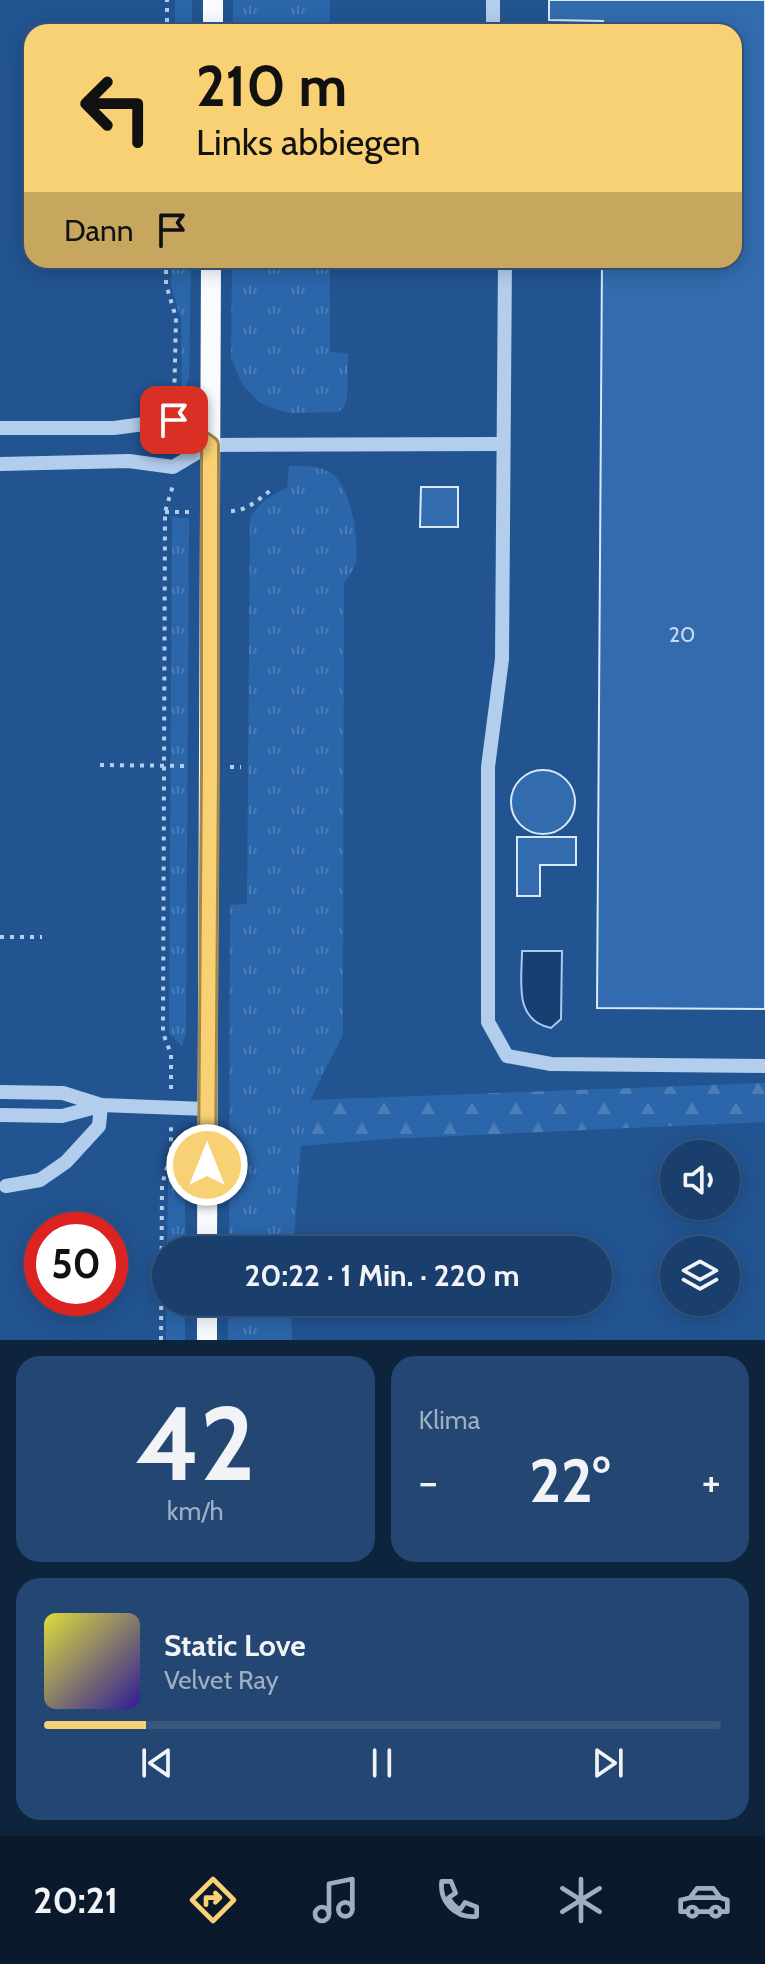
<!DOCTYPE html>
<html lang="de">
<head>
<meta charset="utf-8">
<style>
	body { margin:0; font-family:Cabin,sans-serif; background:#234672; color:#f1f3f6; height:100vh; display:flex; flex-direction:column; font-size:30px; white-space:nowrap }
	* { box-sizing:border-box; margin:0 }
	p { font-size:26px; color:#9fafc2 }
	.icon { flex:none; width:44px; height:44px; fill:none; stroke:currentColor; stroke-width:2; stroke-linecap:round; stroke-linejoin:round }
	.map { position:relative; height:1340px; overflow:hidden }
	.side { display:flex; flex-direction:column; gap:16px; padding:16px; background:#0e233c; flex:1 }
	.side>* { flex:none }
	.banner { position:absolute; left:24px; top:24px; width:718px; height:244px; border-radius:24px; box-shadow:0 4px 20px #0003,0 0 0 2px #385880; background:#f9d175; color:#111; overflow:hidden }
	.fabs { position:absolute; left:660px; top:1140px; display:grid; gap:16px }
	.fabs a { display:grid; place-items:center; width:80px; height:80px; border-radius:50%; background:#1a3f6d; box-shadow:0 4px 20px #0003,0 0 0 2px #385880; font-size:40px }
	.speed { position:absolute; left:24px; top:1212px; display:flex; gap:16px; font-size:40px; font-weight:700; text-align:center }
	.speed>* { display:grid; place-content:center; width:104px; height:104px; border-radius:50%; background:#1a3f6d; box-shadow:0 4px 20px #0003,0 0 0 2px #385880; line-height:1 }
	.speed .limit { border:12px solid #d22; background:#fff; color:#111 }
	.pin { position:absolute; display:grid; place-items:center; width:68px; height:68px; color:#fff; margin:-34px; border-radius:16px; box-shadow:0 4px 12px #0006 }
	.me { position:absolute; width:88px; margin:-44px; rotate:0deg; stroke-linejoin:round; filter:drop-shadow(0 0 6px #0008) }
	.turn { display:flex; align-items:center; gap:28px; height:168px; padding:0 40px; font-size:36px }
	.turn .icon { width:104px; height:104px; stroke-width:2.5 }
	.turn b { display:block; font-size:56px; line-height:68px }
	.then { display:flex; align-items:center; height:76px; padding:0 40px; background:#0003; gap:16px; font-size:30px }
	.big { font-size:60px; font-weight:700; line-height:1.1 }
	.side .tile { flex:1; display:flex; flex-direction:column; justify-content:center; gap:12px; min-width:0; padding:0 28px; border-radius:24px; background:#234672 }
	.side .dial { align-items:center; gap:0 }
	.dial b { font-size:104px; line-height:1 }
	.song { display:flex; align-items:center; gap:24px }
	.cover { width:96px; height:96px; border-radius:12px; background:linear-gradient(135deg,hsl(60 70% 55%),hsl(250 70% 35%)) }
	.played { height:8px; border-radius:4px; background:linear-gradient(90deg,#f9d175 15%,#385880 15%) }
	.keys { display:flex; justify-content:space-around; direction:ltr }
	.heat { display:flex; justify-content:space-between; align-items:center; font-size:44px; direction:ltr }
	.side .tiles { flex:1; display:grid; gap:16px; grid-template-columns:1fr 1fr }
	.tile:last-child { grid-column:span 2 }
	.trip { position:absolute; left:152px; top:1236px; width:460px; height:80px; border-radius:40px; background:#1a3f6d; box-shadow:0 4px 20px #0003,0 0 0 2px #385880; font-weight:700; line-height:80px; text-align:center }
	.dock { display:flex; height:128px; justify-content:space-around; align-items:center; background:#0a192c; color:#9fafc2 }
	.dock .icon { width:56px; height:56px }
	.dock .on { color:#f9d175 }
	.dock b { font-size:36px; color:#f1f3f6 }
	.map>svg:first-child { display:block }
	.grass { fill:url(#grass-tufts) }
	.forest { fill:url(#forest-firs) }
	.water { fill:#173f71; stroke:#a7c9ee; stroke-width:2 }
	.building { fill:#326bae; stroke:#d9e8f9; stroke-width:2 }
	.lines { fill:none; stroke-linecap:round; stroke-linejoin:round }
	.path { stroke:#b3ceed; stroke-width:4; stroke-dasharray:4 6; stroke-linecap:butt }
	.minor { stroke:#b3ceed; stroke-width:14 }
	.major { stroke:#f9fbff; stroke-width:20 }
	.route-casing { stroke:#a2884c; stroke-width:20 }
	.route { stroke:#f9d175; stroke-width:14 }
	.labels { text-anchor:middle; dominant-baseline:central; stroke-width:8; stroke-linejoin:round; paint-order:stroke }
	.number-label { font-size:22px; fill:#ccdaeb }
</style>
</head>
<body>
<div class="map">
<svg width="765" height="1340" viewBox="0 0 765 1340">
	<defs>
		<pattern id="grass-tufts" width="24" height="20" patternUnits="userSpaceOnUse" patternTransform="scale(2)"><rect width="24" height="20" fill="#2b66aa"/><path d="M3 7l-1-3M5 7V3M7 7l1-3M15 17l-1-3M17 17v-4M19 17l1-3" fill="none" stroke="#4b7db7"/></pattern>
		<pattern id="forest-firs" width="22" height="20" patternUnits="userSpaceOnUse" patternTransform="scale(2)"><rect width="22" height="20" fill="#2b66aa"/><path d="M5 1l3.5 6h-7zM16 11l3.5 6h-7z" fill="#4b7db7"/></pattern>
	</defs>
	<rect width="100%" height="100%" fill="#225491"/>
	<g class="grass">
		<rect x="175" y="0" width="17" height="32"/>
		<rect x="233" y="0" width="97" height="32"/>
		<path d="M172,260H191L189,379L182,392L181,319L171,286Z"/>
		<path d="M232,260H330V352L348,353L347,399L344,406L339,412L290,413L275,409L260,403L242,384L231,358Z"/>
		<path d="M289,466C303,466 319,465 331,473C351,486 359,539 356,561C355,569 348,576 344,583L343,1035L310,1100L301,1146L293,1250H229L230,905L247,904L250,517C261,502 270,495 287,488Z"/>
		<path d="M172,517L189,518L186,1034L182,1046L169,1033Z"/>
		<path d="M180,1170C187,1196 185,1223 185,1250H167L168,1181Z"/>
		<path d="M167,1302H185V1340H166Z"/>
		<path d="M228,1302H291L292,1340H228Z"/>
	</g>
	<path class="forest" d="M765,1083V1122L387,1139L301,1146L310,1100Z"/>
	<path class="water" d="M522,951H562L561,1019L551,1028C513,1020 522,981 522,951Z"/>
	<g class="building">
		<path d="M549,0H765V1009L597,1008L602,260H734V32H603V21L549,20Z"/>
		<path d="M421,487H458V527H420Z"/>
		<circle cx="543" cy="802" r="32"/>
		<path d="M517,837H576V865H540V896H517Z"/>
	</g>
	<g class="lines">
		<g class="path">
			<path d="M167,32V0"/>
			<path d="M166,260V284L176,318L174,404"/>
			<path d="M231,511C247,511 259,499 271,490"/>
			<path d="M165,512H190"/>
			<path d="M100,765L190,766"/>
			<path d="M230,767H241"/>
			<path d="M0,937H42"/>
			<path d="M171,1089V1054L163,1033L165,512L173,485"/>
			<path d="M161,1340L162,1185L171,1153V1126"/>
		</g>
		<g class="minor">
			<path d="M493,32V0"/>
			<path d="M505,260L502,659L488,767V1022L507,1056L551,1064L765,1066"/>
			<path d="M0,428H114L174,420L210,445"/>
			<path d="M0,464L129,461L173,467L210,445L503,444"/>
			<path d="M0,1092L63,1093L101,1105L206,1109"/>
			<path d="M0,1115L62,1116L100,1106"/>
			<path d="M6,1186L40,1180L66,1162L99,1126L101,1105"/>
		</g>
		<g class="major">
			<path d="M213,32V0"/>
			<path d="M207,1250L211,260"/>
			<path d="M207,1302V1340"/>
		</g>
	</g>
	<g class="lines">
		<defs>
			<path id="route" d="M174,420L210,445V767L207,1165"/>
		</defs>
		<use href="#route" class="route-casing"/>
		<use href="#route" class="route"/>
	</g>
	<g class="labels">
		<g class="number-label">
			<text x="682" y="634">20</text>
		</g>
	</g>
</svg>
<div class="fabs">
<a><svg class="icon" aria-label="sound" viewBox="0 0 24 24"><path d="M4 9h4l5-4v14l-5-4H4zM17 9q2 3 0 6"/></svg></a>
<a><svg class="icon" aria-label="layers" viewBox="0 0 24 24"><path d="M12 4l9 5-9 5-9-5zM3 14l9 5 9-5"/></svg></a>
</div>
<div class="speed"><div class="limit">50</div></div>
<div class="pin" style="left:174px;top:420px;background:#d93025"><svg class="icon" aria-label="arrive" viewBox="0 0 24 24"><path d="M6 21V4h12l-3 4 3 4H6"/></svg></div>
<svg class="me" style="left:207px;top:1165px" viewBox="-20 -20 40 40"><circle r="17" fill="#f9d175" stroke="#fff" stroke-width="3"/><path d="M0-11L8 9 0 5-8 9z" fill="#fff"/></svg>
<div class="trip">20:22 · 1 Min. · 220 m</div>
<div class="banner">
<div class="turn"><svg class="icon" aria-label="left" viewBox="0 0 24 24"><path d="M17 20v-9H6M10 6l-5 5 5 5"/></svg><div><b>210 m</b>Links abbiegen</div></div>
<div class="then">Dann<svg class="icon" aria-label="arrive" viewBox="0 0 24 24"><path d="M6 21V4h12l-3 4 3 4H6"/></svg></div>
</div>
</div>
<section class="side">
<div class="tiles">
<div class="tile dial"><b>42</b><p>km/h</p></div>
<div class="tile"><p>Klima</p>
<div class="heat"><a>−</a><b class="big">22°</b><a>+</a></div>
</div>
<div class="tile">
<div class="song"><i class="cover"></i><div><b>Static Love</b><p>Velvet Ray</p></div></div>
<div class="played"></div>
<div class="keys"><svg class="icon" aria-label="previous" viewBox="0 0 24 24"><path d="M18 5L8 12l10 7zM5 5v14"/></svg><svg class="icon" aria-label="pause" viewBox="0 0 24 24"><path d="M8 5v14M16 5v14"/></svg><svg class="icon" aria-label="next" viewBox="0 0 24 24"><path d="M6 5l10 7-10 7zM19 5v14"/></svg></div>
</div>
</div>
</section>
<nav class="dock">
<b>20:21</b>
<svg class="icon on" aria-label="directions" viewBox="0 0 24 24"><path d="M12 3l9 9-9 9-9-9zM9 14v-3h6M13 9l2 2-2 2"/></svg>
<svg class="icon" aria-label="music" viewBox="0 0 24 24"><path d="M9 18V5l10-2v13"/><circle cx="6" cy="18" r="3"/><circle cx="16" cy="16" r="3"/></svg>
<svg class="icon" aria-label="phone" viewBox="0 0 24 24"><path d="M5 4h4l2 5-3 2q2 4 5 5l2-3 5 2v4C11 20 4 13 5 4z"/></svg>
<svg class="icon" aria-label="climate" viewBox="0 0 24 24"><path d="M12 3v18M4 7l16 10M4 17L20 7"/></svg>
<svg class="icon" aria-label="car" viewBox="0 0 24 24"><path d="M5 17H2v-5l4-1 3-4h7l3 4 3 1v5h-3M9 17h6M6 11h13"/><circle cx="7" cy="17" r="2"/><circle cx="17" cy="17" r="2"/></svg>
</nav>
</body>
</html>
